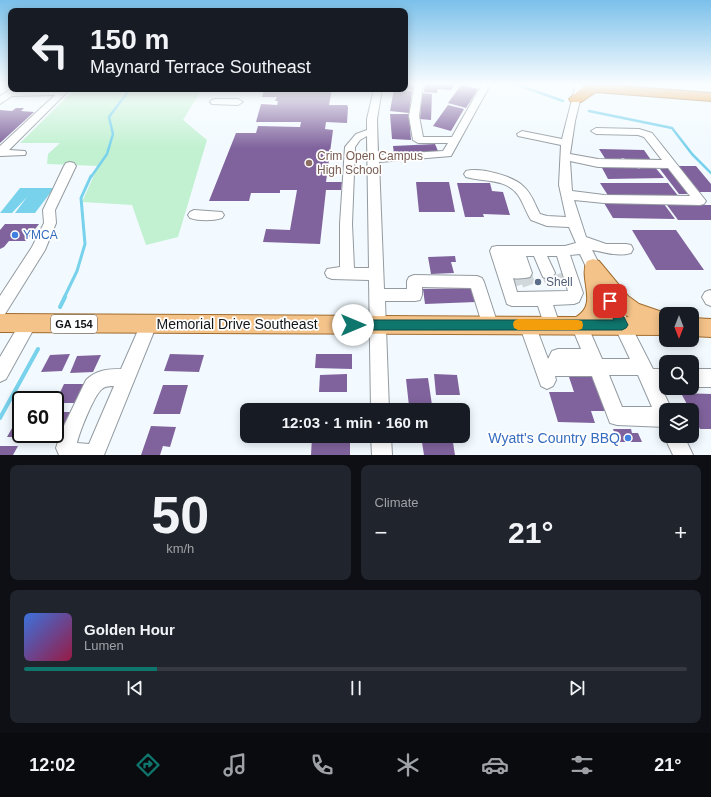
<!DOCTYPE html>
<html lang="en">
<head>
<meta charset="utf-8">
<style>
	body { margin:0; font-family:Arial,sans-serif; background:#20242c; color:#f1f3f6; height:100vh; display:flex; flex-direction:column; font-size:15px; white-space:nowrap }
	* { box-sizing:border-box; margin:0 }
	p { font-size:13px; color:#9ea1a6 }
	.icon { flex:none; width:22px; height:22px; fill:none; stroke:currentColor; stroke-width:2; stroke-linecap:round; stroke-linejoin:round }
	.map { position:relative; height:455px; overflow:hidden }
	.sheet { display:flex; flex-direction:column; gap:10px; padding:10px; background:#0d0f14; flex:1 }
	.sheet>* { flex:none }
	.banner { position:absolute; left:8px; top:8px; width:400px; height:84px; border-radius:8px; box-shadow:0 2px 10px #0003; background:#171b24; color:#f1f3f6; overflow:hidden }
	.needle { width:26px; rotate:180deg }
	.controls { position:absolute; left:659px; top:307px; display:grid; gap:8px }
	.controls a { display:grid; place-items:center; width:40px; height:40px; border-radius:8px; background:#171b24; box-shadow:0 2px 10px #0003; font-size:20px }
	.speed { position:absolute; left:12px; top:391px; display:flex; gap:8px; font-size:20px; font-weight:700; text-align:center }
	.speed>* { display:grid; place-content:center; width:52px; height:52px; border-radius:50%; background:#171b24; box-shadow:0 2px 10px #0003; line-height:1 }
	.speed .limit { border:2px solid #111; border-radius:6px; background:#fff; color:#111 }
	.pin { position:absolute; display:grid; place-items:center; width:34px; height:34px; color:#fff; margin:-17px; border-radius:8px; box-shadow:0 2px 6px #0006 }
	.me { position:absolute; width:44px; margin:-22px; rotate:90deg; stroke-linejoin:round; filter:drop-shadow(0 0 3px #0008) }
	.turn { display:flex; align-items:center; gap:14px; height:84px; padding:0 16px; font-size:18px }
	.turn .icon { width:52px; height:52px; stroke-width:2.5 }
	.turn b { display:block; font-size:28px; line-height:34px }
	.big { font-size:30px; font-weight:600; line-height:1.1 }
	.sheet .widget { flex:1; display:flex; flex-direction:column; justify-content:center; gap:6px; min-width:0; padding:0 14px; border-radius:8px; background:#20242c }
	.sheet .dial { align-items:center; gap:0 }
	.dial b { font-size:52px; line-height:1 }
	.song { display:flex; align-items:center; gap:12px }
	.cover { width:48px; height:48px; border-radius:6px; background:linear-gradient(135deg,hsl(220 70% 55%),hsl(340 70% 35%)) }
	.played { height:4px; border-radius:2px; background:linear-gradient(90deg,#0f766e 20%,#363941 20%) }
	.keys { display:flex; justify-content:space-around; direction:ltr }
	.heat { display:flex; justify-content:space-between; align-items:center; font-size:22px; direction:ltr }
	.sheet .tiles { flex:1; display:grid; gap:10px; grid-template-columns:1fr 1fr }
	.widget:last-child { grid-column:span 2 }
	.trip { position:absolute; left:240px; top:403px; width:230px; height:40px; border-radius:8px; background:#171b24; box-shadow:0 2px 10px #0003; font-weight:600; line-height:40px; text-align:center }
	.tabs { display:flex; height:64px; justify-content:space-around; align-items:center; background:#090b0e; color:#9ea1a6 }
	.tabs .icon { width:28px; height:28px }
	.tabs .on { color:#0f766e }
	.tabs b { font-size:18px; color:#f1f3f6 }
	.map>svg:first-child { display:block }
	.green { fill:#c2f1d1 }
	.water { fill:#79d2ec }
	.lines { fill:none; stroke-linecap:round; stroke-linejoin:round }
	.stream-far2 { stroke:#79d2ec; stroke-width:2.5 }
	.stream-far1 { stroke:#79d2ec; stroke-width:3 }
	.stream { stroke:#79d2ec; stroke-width:4 }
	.building { fill:#80639d }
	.minor-tunnel { stroke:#d1d8dc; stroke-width:13; stroke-dasharray:13 6; stroke-linecap:butt }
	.minor-casing { stroke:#949ba0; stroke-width:2 }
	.major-casing { stroke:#a06c2f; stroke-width:2 }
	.highway-casing { stroke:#a06c2f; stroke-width:2 }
	.minor { fill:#fff; fill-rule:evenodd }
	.major { fill:#f4c38a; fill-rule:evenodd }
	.highway { fill:#ec9b3c; fill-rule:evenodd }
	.route { fill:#0f766e; stroke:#0a4d48 }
	.slow { fill:#f59e0b }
	.education-dot { fill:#8d6e63; stroke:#fff; stroke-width:1.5 }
	.shop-dot { fill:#3f7fe0; stroke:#fff; stroke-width:1.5 }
	.service-dot { fill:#5c6f8a; stroke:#fff; stroke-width:1.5 }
	.labels { text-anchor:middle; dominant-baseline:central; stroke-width:3.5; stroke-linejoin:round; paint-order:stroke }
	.shield { fill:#fff; stroke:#5a5b5d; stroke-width:1 }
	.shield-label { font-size:11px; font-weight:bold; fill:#131517 }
	.education-label { font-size:12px; fill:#785e54; stroke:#fff; text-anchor:start }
	.shop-label { font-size:12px; fill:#366cbe; stroke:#fff; text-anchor:start }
	.service-label { font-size:12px; fill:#4e5e75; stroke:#fff; text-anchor:start }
	.near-street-label { font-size:14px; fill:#131517; stroke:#fff }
	.near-shop-label { font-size:14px; fill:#366cbe; stroke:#fff; text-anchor:end }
</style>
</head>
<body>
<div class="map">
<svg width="711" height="455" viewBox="0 0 711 455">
	<rect width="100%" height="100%" fill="#f2faff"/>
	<path class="green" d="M75,89H202L183,120L207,140L178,237L146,245L132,205L82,202L98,166L47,164L48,154L60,143H20Z"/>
	<path class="water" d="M20,188H54L35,213H15L27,197L12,213H0Z"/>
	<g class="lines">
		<g class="stream-far2">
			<path d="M515,84L563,101"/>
			<path d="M589,111L672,128L692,154L711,173"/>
			<path d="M91,177L107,154L113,134L109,117L130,89"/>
		</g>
		<path class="stream-far1" d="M64,298L77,271L85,244L81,198L91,176"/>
		<g class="stream">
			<path d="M60,307L65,297"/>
			<path d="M0,418L38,349"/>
		</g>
	</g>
	<g class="building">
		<path d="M405,84H414L413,90L405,89Z"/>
		<path d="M425,84L437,85L455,84L451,90L438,89L437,93L424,92Z"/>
		<path d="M461,85L478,89L466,108L448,103Z"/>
		<path d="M264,89H332L329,105H347L348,107L347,123L326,122L325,129L333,130L326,182H342L341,190H326L320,244L263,242L266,229L290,230L297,190H280V193H251L249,201H209L236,133H256L258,126L300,127L301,122H256L261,104L277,105L278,101H275L277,97H262Z"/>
		<path d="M394,89L412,91L409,113L390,111Z"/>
		<path d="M422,93L432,94L431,120L420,119Z"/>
		<path d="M448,105L464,109L451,131L433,126Z"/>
		<path d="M16,108H24L21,111L34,112L0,143V110L12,111Z"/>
		<path d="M390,114H409L411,140L392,139Z"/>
		<path d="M435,144L438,151L394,154L393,146Z"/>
		<path d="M599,149L644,150L651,160L644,161L642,159H639L641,161H626L624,158H621L622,161L606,160Z"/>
		<path d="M601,166H617L618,168H621L620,166H635L637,168L640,169L638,166H654L664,178L608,179Z"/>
		<path d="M677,166H696L711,184V192H699Z"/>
		<path d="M660,169H669L688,194H679Z"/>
		<path d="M416,182H449L455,212H419Z"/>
		<path d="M457,183H490L492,191L503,192L510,215L483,214L484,217H465Z"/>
		<path d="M600,183H668L679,197H609Z"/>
		<path d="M604,203L664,204L675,219L613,218Z"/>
		<path d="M667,205H711V220H678Z"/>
		<path d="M5,224H39L26,241H9L4,247L0,249V230Z"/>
		<path d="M632,230H676L704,270H656Z"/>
		<path d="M455,256L456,262H451L454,273L431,274L428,257Z"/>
		<path d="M472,288L476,302L425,304L423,289Z"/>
		<path d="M70,354L62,371L41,372L50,355Z"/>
		<path d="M170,354L204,355L199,372L164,371Z"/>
		<path d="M316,354H352V369L315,368Z"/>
		<path d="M101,355L93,372L70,373L77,356Z"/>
		<path d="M347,374V392H319L320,375Z"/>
		<path d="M434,374L457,375L460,395H436Z"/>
		<path d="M568,374H591L605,411H591L595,423L558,422L549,392H574Z"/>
		<path d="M428,378L432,405L409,406L406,379Z"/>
		<path d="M64,384H88L79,403H55Z"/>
		<path d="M163,385H188L180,414H153Z"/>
		<path d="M681,393L711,394V429H700L692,415V410H690Z"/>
		<path d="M319,403L348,404V410H318Z"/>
		<path d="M55,412H74L65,434L55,433Z"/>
		<path d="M20,414L21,434H25L24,437H7Z"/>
		<path d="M151,426L176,427L170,447L163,446L160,455H141Z"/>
		<path d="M613,429H631L632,433H638L642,442H618Z"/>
		<path d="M421,436H452L455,455H424Z"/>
		<path d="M312,437L350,438V455H311Z"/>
		<path d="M0,446H18L13,455H0Z"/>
	</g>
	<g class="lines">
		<g class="minor-tunnel">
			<path d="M515,273L520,288"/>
			<path d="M525,273L530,288"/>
			<path d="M548,273L553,287"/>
			<path d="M561,273L566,288"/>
		</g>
		<defs>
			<g id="minor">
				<path d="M415,84H423L419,116L423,137H452L478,91L481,87L480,84H488L489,87L451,156L379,162L384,289H407V281L409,277L414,275L477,276L482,278L484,282L498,325L496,330L490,332L484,330L471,288L422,287V295L420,300L415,301H385L389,410H371L369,280L332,279L327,277L325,273L327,269L340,267V224L345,147L356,134L367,130V119L374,89H382L377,119L378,155L443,151L448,143H418L413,140L409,116ZM367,136L369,268H354L352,224L355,147L360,140Z"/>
				<path d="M576,84H584L575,121L570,154L598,159L662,160L644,137L638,135L596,134L591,131L596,128L639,129L652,133L706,201L704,204L700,205L604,203L574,200L586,237L606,244H626L631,245L633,249L631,253C617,257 605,252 592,250L653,369H666V387H661L672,410H666V427L617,425L610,423L592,376H555L556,380L553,386L547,389L541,386L519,324L521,319L527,317L533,319L548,359L552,351L558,349H581L571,325L573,320L579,318L585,320L602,359H630L580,254L570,255L583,293L579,302L574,304L553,305L560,325L558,330L552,332L546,330L538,306H512L507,304L490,251L492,247L497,246H565L576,243L569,227L547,226L531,220C526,212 523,202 518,195C506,178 483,182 466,177L464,174L466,171C480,167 514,176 524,187C532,194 535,205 540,214L547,216L566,217L559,185L561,145L518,136L517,134L522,131L562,139ZM570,161L598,167L668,168L690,196L604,195L572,191ZM526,256H534L543,277L548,279L553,277L555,273L547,256H557L568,291L517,292L513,278C515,279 527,278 530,277L532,273ZM609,375H638L652,407H622Z"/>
				<path d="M70,89L9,150L25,151L26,153L25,155L0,156V146L55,95L12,96L0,104V96L10,90Z"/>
				<path d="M215,99H238L243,102L238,105L212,104L210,102L212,100Z"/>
				<path d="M70,162L74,163L76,166L55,210L56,223L45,250L5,314L0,316V296L32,247L44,223L43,210L64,166L66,163Z"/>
				<path d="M194,210L222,212L224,215L222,218C213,221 199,221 190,218L188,215L190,212Z"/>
				<path d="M710,290L711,291V306L706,304L702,297L705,292Z"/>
				<path d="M29,316L35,318L37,323L6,379L0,382V357L23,318Z"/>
				<path d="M149,317L155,319L157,324L104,455H59L56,448L61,432L86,380C96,370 108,369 121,369L143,319ZM114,386L89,444L77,443C79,433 94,395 102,389C105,386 110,386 114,386Z"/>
				<rect x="692" y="369" width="19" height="18"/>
				<path d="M666,432V436H684L693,455H673L664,436Z"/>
				<path d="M371,436H391L392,455H372Z"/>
			</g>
			<g id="major">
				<path d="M593,259L599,261L628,296L639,304L668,314H666V335L0,332V314L576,317C599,304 578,279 587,261ZM605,296L614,308L629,317H601L605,307Z"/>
				<path d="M692,318L711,319V337L692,336Z"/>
			</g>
			<path id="highway" d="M596,84L711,93V101L596,92L581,102H571L569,99L583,87Z"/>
		</defs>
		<use href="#minor" class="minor-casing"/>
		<use href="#major" class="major-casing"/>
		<use href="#highway" class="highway-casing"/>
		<use href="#minor" class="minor"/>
		<use href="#major" class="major"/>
		<use href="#highway" class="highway"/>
	</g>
	<linearGradient id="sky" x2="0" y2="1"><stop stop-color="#7bc0ea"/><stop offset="0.57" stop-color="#f9fdff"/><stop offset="1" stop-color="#f9fdff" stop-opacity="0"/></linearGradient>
	<rect width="711" height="148" fill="url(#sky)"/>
	<path class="route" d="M610,297L614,298L626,321L628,325L626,328L622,330H353L349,328L347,325L349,321L353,320H614L605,301L607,298Z"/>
	<path class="slow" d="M518,319L578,320L582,321L583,325L582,329L578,330H518L514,328L513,324L514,321Z"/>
	<circle class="education-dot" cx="309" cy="163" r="4"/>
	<g class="shop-dot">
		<circle cx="15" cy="235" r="4"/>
		<circle cx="628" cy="438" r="4"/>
	</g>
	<circle class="service-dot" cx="538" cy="282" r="4"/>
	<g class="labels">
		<rect class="shield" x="51" y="315" width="46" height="18" rx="3"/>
		<g class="shield-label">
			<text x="74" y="324">GA 154</text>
		</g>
		<g class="education-label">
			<text x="317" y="156">Crim Open Campus<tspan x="317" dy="14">High School</tspan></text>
		</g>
		<g class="shop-label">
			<text x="23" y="235">YMCA</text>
		</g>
		<g class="service-label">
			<text x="546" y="282">Shell</text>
		</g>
		<g class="near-street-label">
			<text x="237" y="324">Memorial Drive Southeast</text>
		</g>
		<g class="near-shop-label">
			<text x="620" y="438">Wyatt's Country BBQ</text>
		</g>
	</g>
</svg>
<div class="controls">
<a><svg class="needle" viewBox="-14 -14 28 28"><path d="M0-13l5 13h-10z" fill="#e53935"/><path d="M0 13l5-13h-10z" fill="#9ea1a6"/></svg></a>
<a><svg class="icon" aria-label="search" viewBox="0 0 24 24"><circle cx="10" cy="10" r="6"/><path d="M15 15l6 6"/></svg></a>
<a><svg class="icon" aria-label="layers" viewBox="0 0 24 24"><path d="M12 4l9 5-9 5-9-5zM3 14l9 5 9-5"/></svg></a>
</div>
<div class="speed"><div class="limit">60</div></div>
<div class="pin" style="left:610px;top:301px;background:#d93025"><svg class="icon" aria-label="arrive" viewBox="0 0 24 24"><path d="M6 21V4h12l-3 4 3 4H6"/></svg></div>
<svg class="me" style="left:353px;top:325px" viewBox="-20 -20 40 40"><circle r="19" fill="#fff"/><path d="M0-13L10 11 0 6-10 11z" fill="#0f766e"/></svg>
<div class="trip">12:03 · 1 min · 160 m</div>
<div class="banner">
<div class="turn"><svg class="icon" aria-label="left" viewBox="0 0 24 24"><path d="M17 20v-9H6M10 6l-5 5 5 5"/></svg><div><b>150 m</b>Maynard Terrace Southeast</div></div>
</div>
</div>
<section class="sheet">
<div class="tiles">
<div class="widget dial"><b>50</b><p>km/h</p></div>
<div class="widget"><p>Climate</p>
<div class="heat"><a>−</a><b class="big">21°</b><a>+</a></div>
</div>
<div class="widget">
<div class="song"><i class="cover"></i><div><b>Golden Hour</b><p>Lumen</p></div></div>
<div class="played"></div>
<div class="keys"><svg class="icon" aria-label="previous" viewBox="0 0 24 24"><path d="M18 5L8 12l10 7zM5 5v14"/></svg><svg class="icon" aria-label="pause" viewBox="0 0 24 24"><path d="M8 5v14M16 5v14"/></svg><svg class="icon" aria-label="next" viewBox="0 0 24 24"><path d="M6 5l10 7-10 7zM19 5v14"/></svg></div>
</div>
</div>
</section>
<nav class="tabs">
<b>12:02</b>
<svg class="icon on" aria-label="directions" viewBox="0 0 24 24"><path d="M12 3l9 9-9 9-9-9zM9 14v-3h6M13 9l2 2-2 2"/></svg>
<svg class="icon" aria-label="music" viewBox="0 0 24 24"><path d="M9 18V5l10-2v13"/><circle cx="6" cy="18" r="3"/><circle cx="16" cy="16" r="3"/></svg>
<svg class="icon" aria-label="phone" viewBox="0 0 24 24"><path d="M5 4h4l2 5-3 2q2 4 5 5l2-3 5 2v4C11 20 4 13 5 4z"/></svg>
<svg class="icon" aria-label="climate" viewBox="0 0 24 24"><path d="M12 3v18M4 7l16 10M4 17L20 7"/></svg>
<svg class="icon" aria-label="car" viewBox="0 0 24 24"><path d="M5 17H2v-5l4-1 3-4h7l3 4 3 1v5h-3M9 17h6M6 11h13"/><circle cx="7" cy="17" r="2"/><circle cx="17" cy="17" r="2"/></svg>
<svg class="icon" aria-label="filters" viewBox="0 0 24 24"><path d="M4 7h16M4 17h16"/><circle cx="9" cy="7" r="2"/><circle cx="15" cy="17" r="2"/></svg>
<b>21°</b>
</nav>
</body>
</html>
